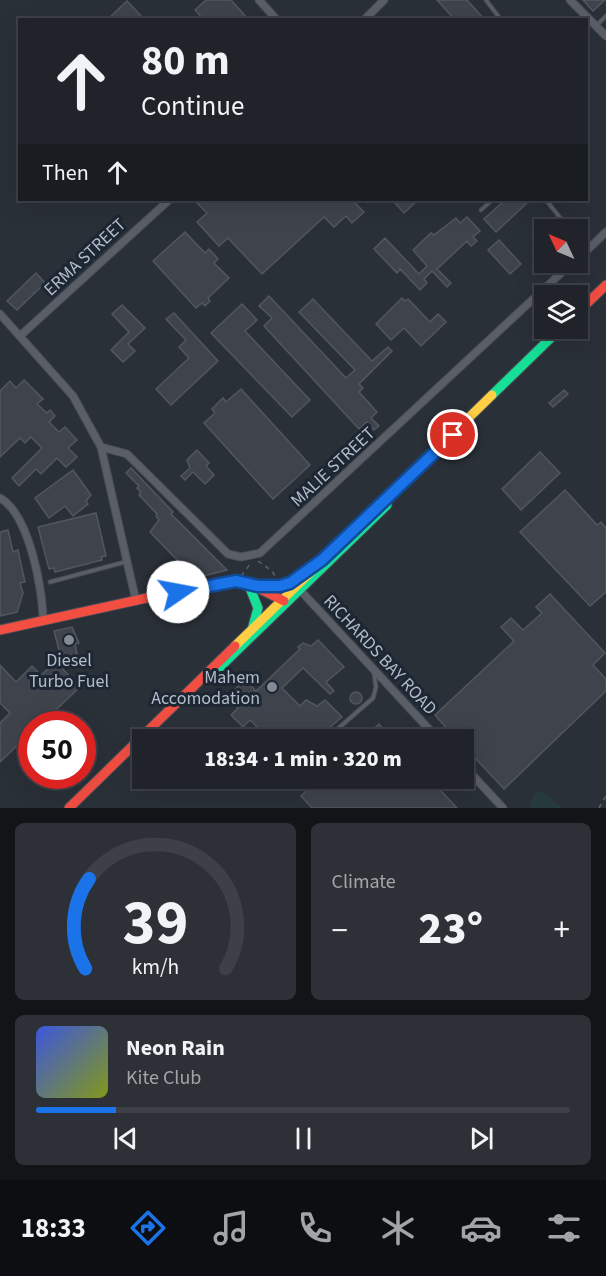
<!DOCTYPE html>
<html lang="en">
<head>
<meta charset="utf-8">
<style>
	body { margin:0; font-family:"Source Sans 3",sans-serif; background:#2d3036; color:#f1f3f6; height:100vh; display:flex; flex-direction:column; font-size:22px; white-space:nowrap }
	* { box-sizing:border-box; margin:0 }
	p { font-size:20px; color:#a2a4a8 }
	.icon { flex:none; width:33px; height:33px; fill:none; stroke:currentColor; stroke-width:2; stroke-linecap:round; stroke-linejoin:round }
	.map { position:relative; height:808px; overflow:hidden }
	.details { display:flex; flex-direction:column; gap:15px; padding:15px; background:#121417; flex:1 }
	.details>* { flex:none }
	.guide { position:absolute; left:18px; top:18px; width:570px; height:183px; border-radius:0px; box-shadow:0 6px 24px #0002,0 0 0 2px #3d4147; background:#20242a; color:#f1f3f6; overflow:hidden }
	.needle { width:39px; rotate:314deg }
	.buttons { position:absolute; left:534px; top:219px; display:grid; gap:12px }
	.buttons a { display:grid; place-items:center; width:54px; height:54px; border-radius:0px; background:#20242a; box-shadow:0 6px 24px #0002,0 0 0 2px #3d4147; font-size:30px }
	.speed { position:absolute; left:18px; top:711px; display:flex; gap:12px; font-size:30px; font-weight:700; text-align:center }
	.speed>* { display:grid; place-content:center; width:78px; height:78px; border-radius:50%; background:#20242a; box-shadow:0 6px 24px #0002,0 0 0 2px #3d4147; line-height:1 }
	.speed .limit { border:9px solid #d22; background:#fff; color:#111 }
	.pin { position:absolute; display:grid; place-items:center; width:51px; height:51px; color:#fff; margin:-26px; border:3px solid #fff; border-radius:50%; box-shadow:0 2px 6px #0007 }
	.me { position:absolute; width:66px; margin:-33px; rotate:78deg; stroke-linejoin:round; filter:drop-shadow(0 0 4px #0008) }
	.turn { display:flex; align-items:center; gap:21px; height:126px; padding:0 24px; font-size:27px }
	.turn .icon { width:78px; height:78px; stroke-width:2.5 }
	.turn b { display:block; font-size:42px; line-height:51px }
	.then { display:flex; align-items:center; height:57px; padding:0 24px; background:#0003; gap:12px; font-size:22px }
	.big { font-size:45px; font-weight:800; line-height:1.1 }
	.details .widget { flex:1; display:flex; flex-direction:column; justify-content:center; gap:9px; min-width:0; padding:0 21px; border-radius:9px; background:#2d3036 }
	.details .dial { align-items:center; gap:0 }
	.dial svg { height:156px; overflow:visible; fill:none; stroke:#3d4147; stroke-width:7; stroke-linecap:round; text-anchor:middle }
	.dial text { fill:#f1f3f6; stroke:none }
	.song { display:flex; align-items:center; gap:18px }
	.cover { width:72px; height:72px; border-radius:9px; background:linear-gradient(135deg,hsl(230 70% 55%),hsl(70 70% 35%)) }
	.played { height:6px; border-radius:3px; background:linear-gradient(90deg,#1a73e8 15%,#3d4147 15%) }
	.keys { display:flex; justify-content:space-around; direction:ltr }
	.heat { display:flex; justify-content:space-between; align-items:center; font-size:33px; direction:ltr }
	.details .tiles { flex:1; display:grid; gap:15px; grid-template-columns:1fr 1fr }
	.widget:last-child { grid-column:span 2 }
	.trip { position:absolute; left:132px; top:729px; width:342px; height:60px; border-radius:0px; background:#20242a; box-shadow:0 6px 24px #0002,0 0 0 2px #3d4147; font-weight:800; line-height:60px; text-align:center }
	.tabs { display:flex; height:96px; justify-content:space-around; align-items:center; background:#0d0e11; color:#a2a4a8 }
	.tabs .icon { width:42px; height:42px }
	.tabs .current { color:#1a73e8 }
	.tabs b { font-size:27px; color:#f1f3f6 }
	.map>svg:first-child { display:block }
	.green { fill:#273a3e }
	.building { fill:#3f444c; stroke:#52575f; stroke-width:1.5 }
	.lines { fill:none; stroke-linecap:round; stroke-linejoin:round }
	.lane-casing { stroke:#484c55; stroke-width:5 }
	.street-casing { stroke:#484c55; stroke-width:9 }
	.fast-casing { stroke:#484c55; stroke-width:11 }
	.slow-casing { stroke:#484c55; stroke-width:11 }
	.jam-casing { stroke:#484c55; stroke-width:11 }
	.path { stroke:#5c6268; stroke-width:1.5; stroke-dasharray:4.5 4.5; stroke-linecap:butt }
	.lane { stroke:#5a5e66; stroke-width:3 }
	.street { stroke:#5a5e66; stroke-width:7 }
	.fast { stroke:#16e098; stroke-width:9 }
	.slow { stroke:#ffcf43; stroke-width:9 }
	.jam { stroke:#f24e42; stroke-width:9 }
	.route-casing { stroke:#114b97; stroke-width:15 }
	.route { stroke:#1a73e8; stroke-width:10 }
	.poi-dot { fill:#848b96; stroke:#1d2633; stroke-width:2 }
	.labels { text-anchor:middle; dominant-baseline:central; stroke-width:6; stroke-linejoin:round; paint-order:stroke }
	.street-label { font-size:18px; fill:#b4bcc9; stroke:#1d2633 }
	.poi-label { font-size:18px; fill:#b4bcc9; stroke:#1d2633 }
</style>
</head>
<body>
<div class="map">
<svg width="606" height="808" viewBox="0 0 606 808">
	<rect width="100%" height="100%" fill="#2a3038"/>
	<path class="green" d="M536,792H543L562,808H531L530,803Z"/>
	<g class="building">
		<path d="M206,0H231L249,20H204L195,10Z"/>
		<path d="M437,0H467L485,20H455Z"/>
		<path d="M583,0H605L593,11Z"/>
		<path d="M127,1L145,20H107Z"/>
		<path d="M194,200H352L364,212L352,223L346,216L334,227L324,217L262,274L228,238L219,246L197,222L207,213Z"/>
		<path d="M398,200H418L404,213L395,203Z"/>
		<path d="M505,200H530L496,232L484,219Z"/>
		<path d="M467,217L480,231L473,237L477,241L471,246L467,241L437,269L451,283L447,287L432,271L424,279L427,283L420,290L400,269L397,273L374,249L385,238L419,274L427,266L413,250L431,233L434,235L456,218L460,223Z"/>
		<path d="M185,232L205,253L209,249L218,259L214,263L229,278L208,298L210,301L205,306L202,303L196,308L153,261Z"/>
		<path d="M499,240L521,264L510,274L488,250Z"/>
		<path d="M36,273L45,283L17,310L7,301Z"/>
		<path d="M269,296L346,378L355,370L299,312L313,299L372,361L388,347L392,351L359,384L363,388L359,392L377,412L371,418L379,426L374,430L367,422L359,429L264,326L272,318L259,306Z"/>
		<path d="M402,298L405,301L408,299L430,322L438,314L446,322L421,346L404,328L391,340L376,324Z"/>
		<path d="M242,304L257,320L245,331L310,400L292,417L211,333Z"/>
		<path d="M122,305L145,328L128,344L135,351L123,362L111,350L129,332L112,314Z"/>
		<path d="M174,313L218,361L171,405L156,389L189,358L179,347L186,340L166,319Z"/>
		<path d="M24,380L43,399L37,404L47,413L50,410L55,416L49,422L59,432L65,427L77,440L68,448L77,457L66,467L57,458L41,474L36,469L19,486L12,478L42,448L31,437L25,443L20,438L0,457V391L10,381L16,388Z"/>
		<path d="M241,389L310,465L273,499L204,423L215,413L212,409L223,398L226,402Z"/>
		<path d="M564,390L568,394L553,407L549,403Z"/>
		<path d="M197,450L209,463L206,466L214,475L205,484L193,472L185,480L181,476L190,468L187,460Z"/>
		<path d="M540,452L560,473L521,510L502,489Z"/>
		<path d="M131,468L173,512L171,514L227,570L171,584L169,573L179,562L150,532L159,520L156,516L157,514L139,495L141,492L137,488L139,486L126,473Z"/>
		<path d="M73,470L91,495L86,501L88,504L73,516L65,506L49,518L35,498Z"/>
		<path d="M565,490L597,525L601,522L606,528V592L590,606L520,532Z"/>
		<path d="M96,513L106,556L101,557L102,560L55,572L54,568L49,569L38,527Z"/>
		<path d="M8,530L13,552L18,550L25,582L20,583L23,593L17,612L0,616V532Z"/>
		<path d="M550,594L605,653L593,665L606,679V691L504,789L464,746V740H457L435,715L514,641L501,627L511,618L523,630L542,613L536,607Z"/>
		<path d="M72,627L79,643L75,644L77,654L61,658L54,631Z"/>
		<path d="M318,640L344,667L326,682L334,691L330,694L303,668L282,688L300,706L306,700L317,706L325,700L342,717L315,740H296L290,734L284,740H274L270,736L266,740H246L258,728L250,720L243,727L231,715L238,708L227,697L245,680L256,691L300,649L298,647L303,643L311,646Z"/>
		<path d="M56,662L80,687L41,724H32V737L27,742L24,739L0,762V723L10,713L0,703V665L16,682L32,666L41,675Z"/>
		<circle cx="356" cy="698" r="6"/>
		<path d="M379,724L393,740H362Z"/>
		<path d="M320,778H429L457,808H312L301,796Z"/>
	</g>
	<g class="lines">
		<defs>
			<g id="lane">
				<path d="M486,0L501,20"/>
				<path d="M597,25L606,16"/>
				<path d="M546,200L570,230"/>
				<path d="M481,210L492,200"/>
				<path d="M578,238L588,249"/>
				<path d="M50,582L125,562"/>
				<path d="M325,740L373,698L376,687L374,674"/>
			</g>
			<g id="street">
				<path d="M259,0L277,20"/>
				<path d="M570,0L606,36"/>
				<path d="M364,20L384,0"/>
				<path d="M578,259L606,232"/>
				<path d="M0,314L73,396L101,447L136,601"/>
				<path d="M20,336L169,200"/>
				<path d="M101,447L127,454L228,554L241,557L260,553L573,262"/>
				<path d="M0,498C29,514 43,589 43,621"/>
				<path d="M300,590L439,740"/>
				<path d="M464,766L503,808"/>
			</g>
			<g id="fast">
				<path d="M492,395L561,328"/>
				<path d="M248,583L258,608L253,626"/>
				<path d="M220,667L387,505"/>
			</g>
			<g id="slow">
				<path d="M260,586H280L298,578"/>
				<path d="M235,646L492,395"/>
			</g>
			<g id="jam">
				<path d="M578,312L606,285"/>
				<path d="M0,630L220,582L248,583L284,601"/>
				<path d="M69,808L235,646"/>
			</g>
		</defs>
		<use href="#lane" class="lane-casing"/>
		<use href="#street" class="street-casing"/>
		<use href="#fast" class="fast-casing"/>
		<use href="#slow" class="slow-casing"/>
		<use href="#jam" class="jam-casing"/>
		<g class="path">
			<path d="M258,561L272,571L276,578"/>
			<path d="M241,576L251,563"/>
			<path d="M599,808L606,796"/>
		</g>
		<use href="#lane" class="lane"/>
		<use href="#street" class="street"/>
		<use href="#fast" class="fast"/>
		<use href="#slow" class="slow"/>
		<use href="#jam" class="jam"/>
	</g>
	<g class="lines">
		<defs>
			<path id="route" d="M178,592L236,581L258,586H280L290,583L322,560L453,435"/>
		</defs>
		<use href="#route" class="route-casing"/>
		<use href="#route" class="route"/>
	</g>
	<g class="poi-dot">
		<circle cx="69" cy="640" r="6"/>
		<circle cx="272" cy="687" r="6"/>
	</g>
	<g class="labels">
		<g class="street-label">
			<text transform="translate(85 257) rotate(-43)">ERMA STREET</text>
			<text transform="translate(333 467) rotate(-43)">MALIE STREET</text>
			<text transform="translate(380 655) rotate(47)">RICHARDS BAY ROAD</text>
		</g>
		<g class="poi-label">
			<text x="69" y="660">Diesel<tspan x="69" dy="21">Turbo Fuel</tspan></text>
			<text x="260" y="677" text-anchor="end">Mahem<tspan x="260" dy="21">Accomodation</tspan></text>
		</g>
	</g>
</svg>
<div class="buttons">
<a><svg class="needle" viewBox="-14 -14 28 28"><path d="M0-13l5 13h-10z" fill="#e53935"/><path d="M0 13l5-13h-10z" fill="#a2a4a8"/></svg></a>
<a><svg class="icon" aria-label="layers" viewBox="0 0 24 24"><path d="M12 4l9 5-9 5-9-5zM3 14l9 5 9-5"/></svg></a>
</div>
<div class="speed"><div class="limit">50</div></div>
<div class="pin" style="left:453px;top:435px;background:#d93025"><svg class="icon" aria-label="arrive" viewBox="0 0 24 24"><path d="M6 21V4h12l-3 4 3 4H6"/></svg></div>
<svg class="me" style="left:178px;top:592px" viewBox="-20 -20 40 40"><circle r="19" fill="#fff"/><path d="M0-13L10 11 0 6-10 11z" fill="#1a73e8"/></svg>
<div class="trip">18:34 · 1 min · 320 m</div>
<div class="guide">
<div class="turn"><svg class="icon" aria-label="ahead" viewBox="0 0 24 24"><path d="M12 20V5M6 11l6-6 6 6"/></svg><div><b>80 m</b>Continue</div></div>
<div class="then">Then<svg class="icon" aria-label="ahead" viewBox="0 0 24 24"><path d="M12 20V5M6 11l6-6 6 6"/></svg></div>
</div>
</div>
<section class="details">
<div class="tiles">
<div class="widget dial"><svg viewBox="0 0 100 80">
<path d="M14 69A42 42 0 1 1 86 69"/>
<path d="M14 69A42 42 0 0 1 16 23" stroke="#1a73e8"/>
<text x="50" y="56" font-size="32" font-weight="700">39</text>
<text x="50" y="72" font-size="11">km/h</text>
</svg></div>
<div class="widget"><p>Climate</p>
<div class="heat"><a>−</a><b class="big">23°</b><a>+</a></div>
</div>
<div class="widget">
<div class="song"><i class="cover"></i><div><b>Neon Rain</b><p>Kite Club</p></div></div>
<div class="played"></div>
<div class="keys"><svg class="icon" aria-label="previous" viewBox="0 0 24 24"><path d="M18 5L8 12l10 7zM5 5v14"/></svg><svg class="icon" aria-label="pause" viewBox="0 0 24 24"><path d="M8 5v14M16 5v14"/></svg><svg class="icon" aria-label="next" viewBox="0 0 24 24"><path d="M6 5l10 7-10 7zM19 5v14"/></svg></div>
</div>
</div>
</section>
<nav class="tabs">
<b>18:33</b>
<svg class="icon current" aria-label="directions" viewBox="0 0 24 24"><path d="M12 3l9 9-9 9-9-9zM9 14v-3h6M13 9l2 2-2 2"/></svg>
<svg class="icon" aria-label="music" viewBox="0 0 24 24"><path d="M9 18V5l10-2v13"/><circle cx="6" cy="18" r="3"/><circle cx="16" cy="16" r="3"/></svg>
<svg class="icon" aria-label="phone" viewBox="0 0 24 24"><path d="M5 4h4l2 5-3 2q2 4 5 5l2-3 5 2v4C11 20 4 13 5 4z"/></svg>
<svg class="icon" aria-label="climate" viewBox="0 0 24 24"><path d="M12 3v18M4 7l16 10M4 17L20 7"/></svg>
<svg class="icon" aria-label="car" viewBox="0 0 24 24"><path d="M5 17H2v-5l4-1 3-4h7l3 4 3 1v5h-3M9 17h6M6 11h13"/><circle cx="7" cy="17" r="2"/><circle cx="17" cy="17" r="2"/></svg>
<svg class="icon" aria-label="filters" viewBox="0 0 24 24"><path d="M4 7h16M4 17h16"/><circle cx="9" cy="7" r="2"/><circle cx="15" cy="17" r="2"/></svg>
</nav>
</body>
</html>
